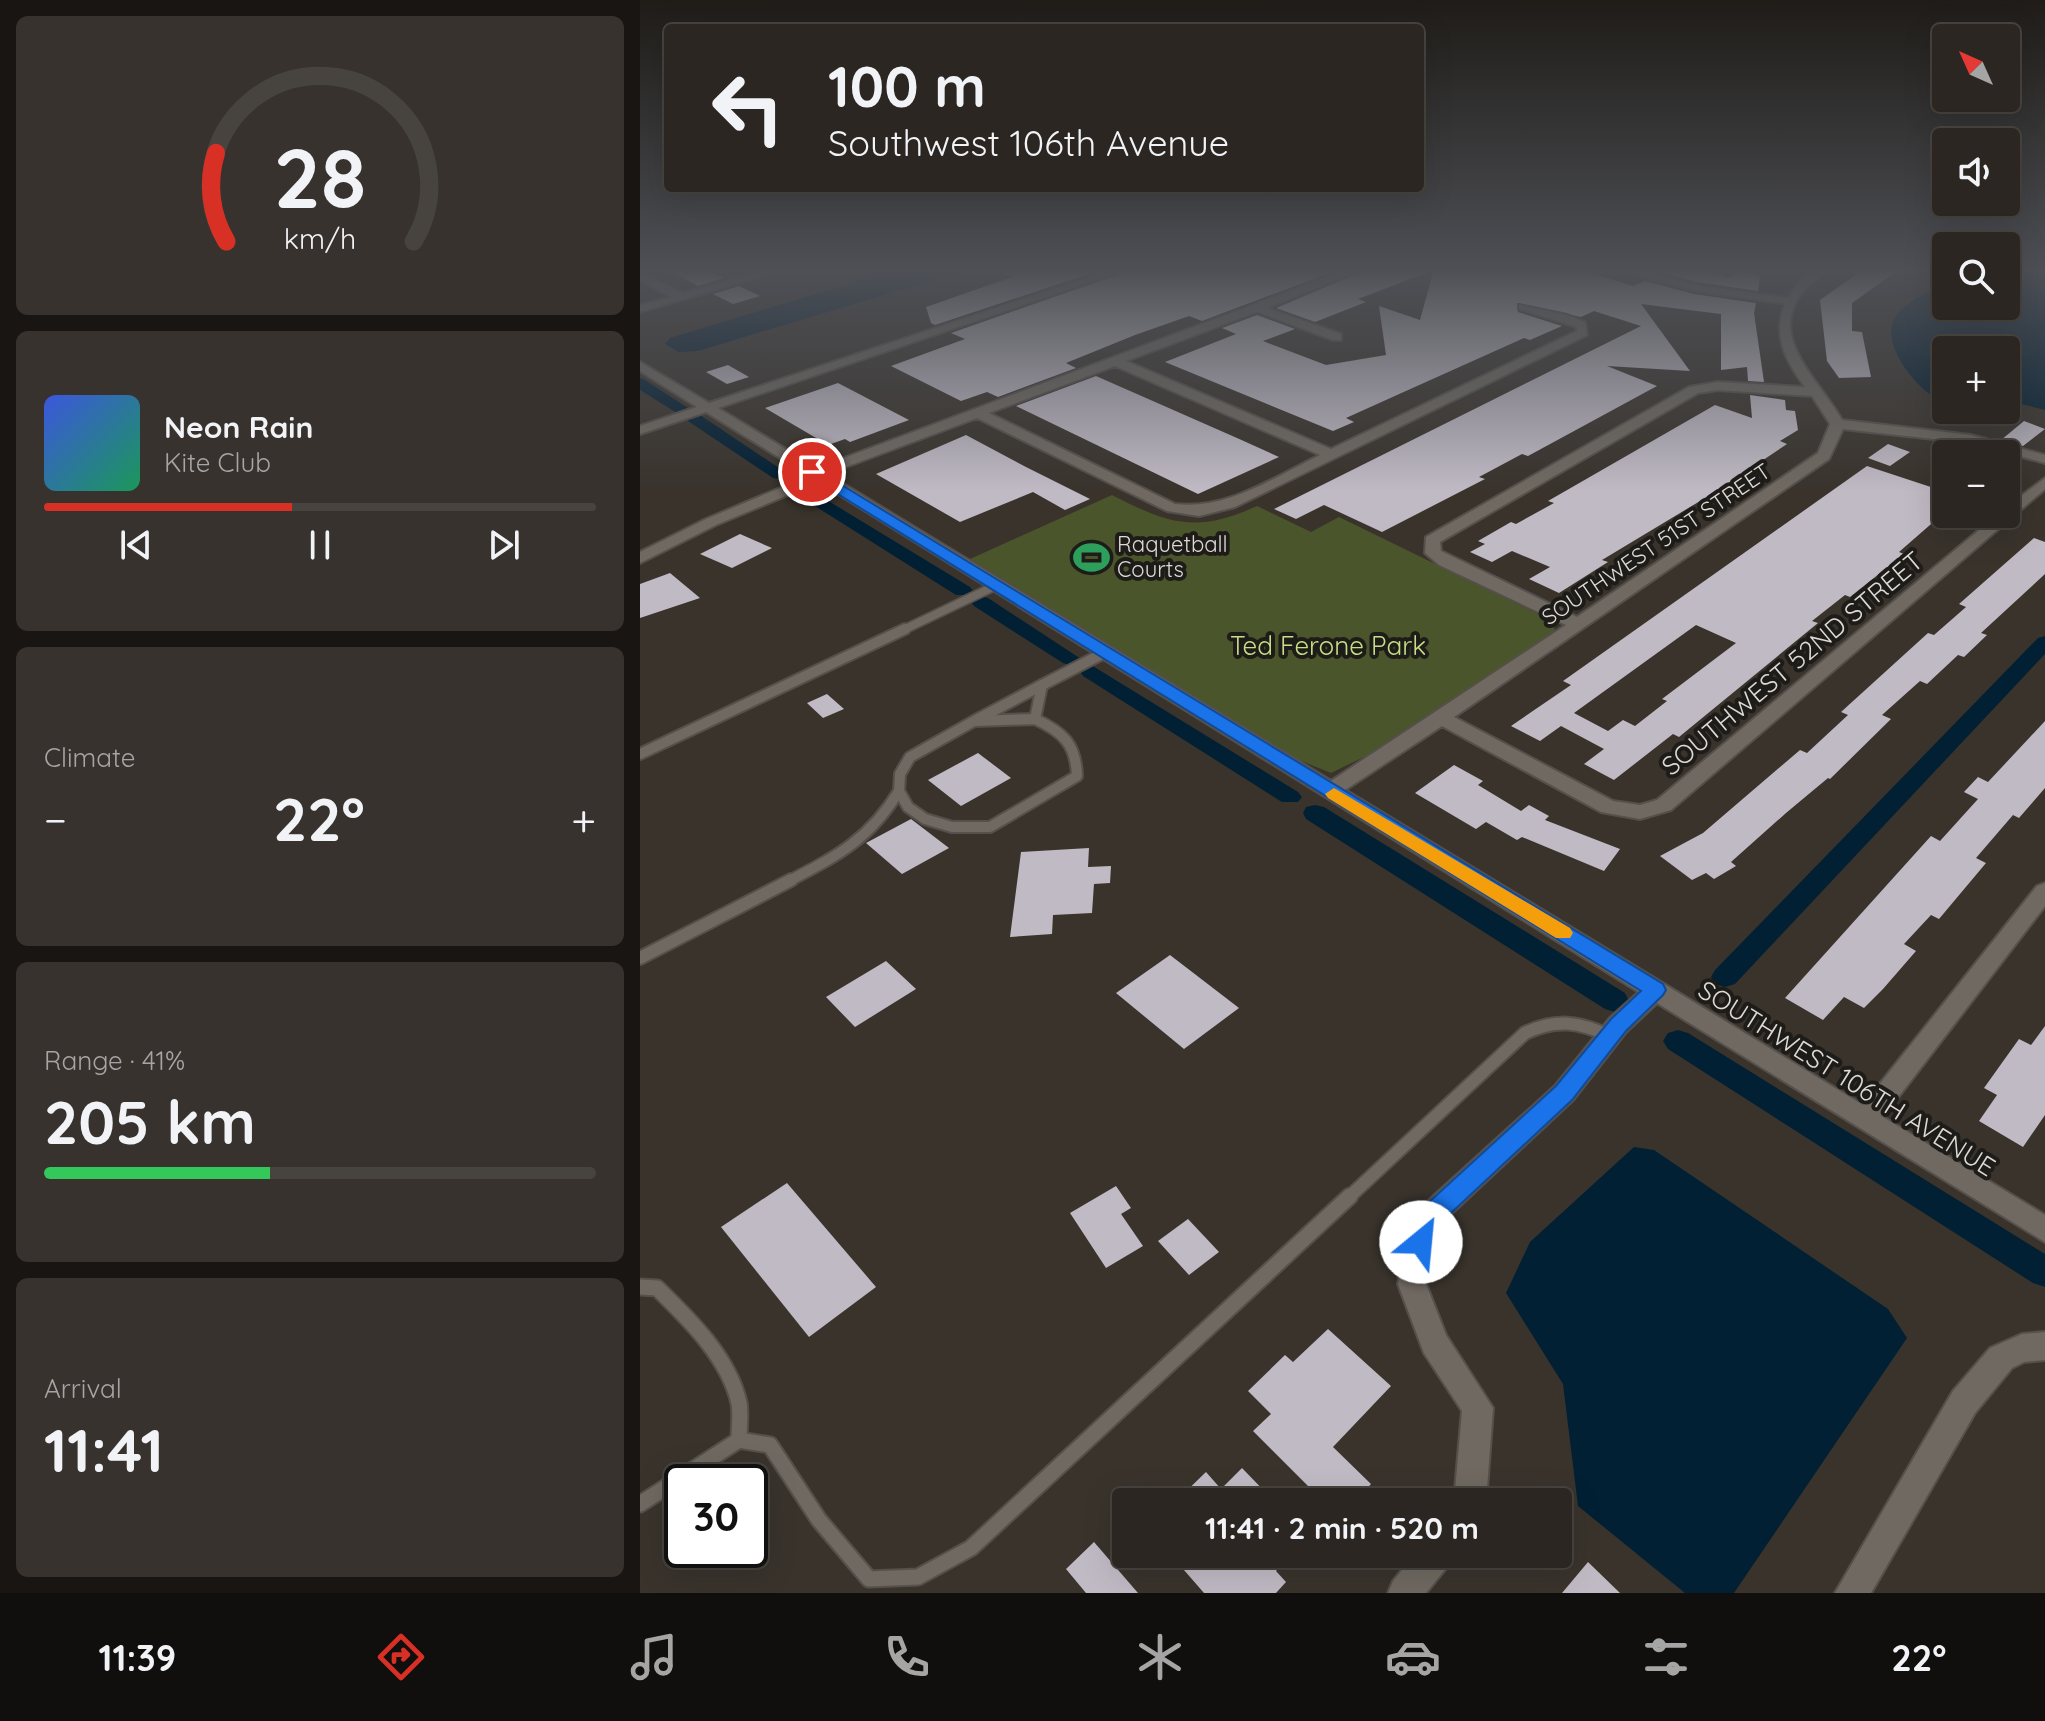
<!DOCTYPE html>
<html lang="en">
<head>
<meta charset="utf-8">
<style>
	body { margin:0; font-family:Quicksand,sans-serif; background:#37322e; color:#f1f3f6; height:100vh; display:flex; flex-direction:column; font-size:30px; white-space:nowrap }
	* { box-sizing:border-box; margin:0 }
	p { font-size:26px; color:#a6a5a5 }
	.icon { flex:none; width:44px; height:44px; fill:none; stroke:currentColor; stroke-width:2; stroke-linecap:round; stroke-linejoin:round }
	.map { position:relative; flex:1; overflow:hidden }
	.drawer { display:flex; flex-direction:column; gap:16px; padding:16px; background:#181512; width:640px }
	.drawer>* { flex:none }
	.guide { position:absolute; left:24px; top:24px; width:760px; height:168px; border-radius:8px; box-shadow:0 8px 32px #0002,0 0 0 2px #47433f; background:#2b2621; color:#f1f3f6; overflow:hidden }
	.needle { width:52px; rotate:315deg }
	.fabs { position:absolute; left:1292px; top:24px; display:grid; gap:16px }
	.fabs a { display:grid; place-items:center; width:88px; height:88px; border-radius:8px; background:#2b2621; box-shadow:0 8px 32px #0002,0 0 0 2px #47433f; font-size:40px }
	.speed { position:absolute; left:24px; top:1464px; display:flex; gap:16px; font-size:40px; font-weight:700; text-align:center }
	.speed>* { display:grid; place-content:center; width:104px; height:104px; border-radius:50%; background:#2b2621; box-shadow:0 8px 32px #0002,0 0 0 2px #47433f; line-height:1 }
	.speed .limit { border:4px solid #111; border-radius:12px; background:#fff; color:#111 }
	.pin { position:absolute; display:grid; place-items:center; width:68px; height:68px; color:#fff; margin:-34px; border:4px solid #fff; border-radius:50%; box-shadow:0 2px 8px #0007 }
	.me { position:absolute; width:88px; margin:-44px; rotate:28deg; stroke-linejoin:round; filter:drop-shadow(0 0 6px #0008) }
	.turn { display:flex; align-items:center; gap:28px; height:168px; padding:0 32px; font-size:36px }
	.turn .icon { width:104px; height:104px; stroke-width:2.5 }
	.turn b { display:block; font-size:56px; line-height:68px }
	.big { font-size:60px; font-weight:700; line-height:1.1 }
	.drawer .widget { flex:1; display:flex; flex-direction:column; justify-content:center; gap:12px; min-width:0; padding:0 28px; border-radius:12px; background:#37322e }
	.drawer .dial { align-items:center; gap:0 }
	.dial svg { height:208px; overflow:visible; fill:none; stroke:#47433f; stroke-width:7; stroke-linecap:round; text-anchor:middle }
	.dial text { fill:#f1f3f6; stroke:none }
	.song { display:flex; align-items:center; gap:24px }
	.cover { width:96px; height:96px; border-radius:12px; background:linear-gradient(135deg,hsl(230 70% 55%),hsl(150 70% 35%)) }
	.played { height:8px; border-radius:4px; background:linear-gradient(90deg,#d93025 45%,#47433f 45%) }
	.keys { display:flex; justify-content:space-around; direction:ltr }
	.heat { display:flex; justify-content:space-between; align-items:center; font-size:44px; direction:ltr }
	.charge { height:12px; border-radius:6px; background:linear-gradient(90deg,#34c759 41%,#47433f 0) }
	.trip { position:absolute; left:472px; top:1488px; width:460px; height:80px; border-radius:8px; background:#2b2621; box-shadow:0 8px 32px #0002,0 0 0 2px #47433f; font-weight:700; line-height:80px; text-align:center }
	.tabs { display:flex; height:128px; justify-content:space-around; align-items:center; background:#110f0d; color:#a6a5a5 }
	.tabs .icon { width:56px; height:56px }
	.tabs .selected { color:#d93025 }
	.tabs b { font-size:36px; color:#f1f3f6 }
	main { display:flex; flex:1; min-height:0 }
	.map>svg:first-child { display:block }
	.green { fill:#4b552c }
	.water { fill:#022034 }
	.lines { fill:none; stroke-linecap:round; stroke-linejoin:round }
	.canal { fill:#022034; fill-rule:evenodd }
	.building { fill:#c0bac4; fill-rule:evenodd }
	.lane-far3-casing { stroke:#55504b; stroke-width:11 }
	.lane-far2-casing { stroke:#55504b; stroke-width:14 }
	.lane-far1-casing { stroke:#55504b; stroke-width:16 }
	.lane-casing { stroke:#55504b; stroke-width:19 }
	.street-casing { stroke:#55504b; stroke-width:4 }
	.lane-far3 { stroke:#6f6961; stroke-width:8 }
	.lane-far2 { stroke:#6f6961; stroke-width:10 }
	.lane-far1 { stroke:#6f6961; stroke-width:12 }
	.lane { stroke:#6f6961; stroke-width:15 }
	.street { fill:#6f6961; fill-rule:evenodd }
	.route { fill:#1a73e8; stroke:#114b97; stroke-width:2 }
	.slow { fill:#f59e0b }
	.labels { text-anchor:middle; dominant-baseline:central; stroke-width:8; stroke-linejoin:round; paint-order:stroke }
	.far-poi-label { font-size:22px; fill:#ddd9d5; stroke:#1e1c18; text-anchor:start }
	.far-street-label { font-size:22px; fill:#ddd9d5; stroke:#1e1c18 }
	.park-label { font-size:26px; fill:#c8de86; stroke:#1e1c18 }
	.street-label { font-size:26px; fill:#ddd9d5; stroke:#1e1c18 }
</style>
</head>
<body>
<main>
<section class="drawer">
<div class="widget dial"><svg viewBox="0 0 100 80">
<path d="M14 69A42 42 0 1 1 86 69"/>
<path d="M14 69A42 42 0 0 1 10 35" stroke="#d93025"/>
<text x="50" y="56" font-size="32" font-weight="700">28</text>
<text x="50" y="72" font-size="11">km/h</text>
</svg></div>
<div class="widget">
<div class="song"><i class="cover"></i><div><b>Neon Rain</b><p>Kite Club</p></div></div>
<div class="played"></div>
<div class="keys"><svg class="icon" aria-label="previous" viewBox="0 0 24 24"><path d="M18 5L8 12l10 7zM5 5v14"/></svg><svg class="icon" aria-label="pause" viewBox="0 0 24 24"><path d="M8 5v14M16 5v14"/></svg><svg class="icon" aria-label="next" viewBox="0 0 24 24"><path d="M6 5l10 7-10 7zM19 5v14"/></svg></div>
</div>
<div class="widget"><p>Climate</p>
<div class="heat"><a>−</a><b class="big">22°</b><a>+</a></div>
</div>
<div class="widget"><p>Range · 41%</p><b class="big">205 km</b><div class="charge"></div></div>
<div class="widget"><p>Arrival</p><b class="big">11:41</b></div>
</section>
<div class="map">
<svg width="1405" height="1593" viewBox="0 0 1405 1593">
	<rect width="100%" height="100%" fill="#39332c"/>
	<path class="green" d="M472,495C529,524 556,534 617,506L671,532L699,517L898,614L914,623L915,634L728,755L691,773L659,760L330,559Z"/>
	<g class="water">
		<path d="M258,269H330L58,351L39,352L25,344L30,338Z"/>
		<path d="M1366,269H1405V410L1366,400V350H1306V395H1291C1270,380 1235,336 1260,311C1273,298 1292,290 1306,278V306H1366Z"/>
		<path d="M994,1147L1014,1150L1248,1309L1267,1338L1094,1593H1045L938,1506L923,1384L866,1293L890,1242Z"/>
	</g>
	<g class="lines">
		<g class="canal">
			<path d="M0,378L5,380L51,410L43,415L37,413L0,390Z"/>
			<path d="M54,413L60,415L148,474L139,479L133,478L48,421V415Z"/>
			<path d="M162,485L330,587L333,591L330,595H316L156,494L153,490Z"/>
			<path d="M341,596L348,598L441,659L430,665L423,663L334,606L331,602Z"/>
			<path d="M1405,636V654L1095,984L1085,987L1075,984L1071,977L1075,970L1398,638Z"/>
			<path d="M451,665L658,792L662,797L658,802H642L443,676L440,671L443,666Z"/>
			<path d="M675,805L684,807L985,993L989,1001L985,1009L975,1012L965,1009L666,819L663,813L666,807Z"/>
			<path d="M1038,1030L1048,1033L1405,1254V1287L1393,1283L1028,1049L1023,1041L1028,1033Z"/>
		</g>
	</g>
	<g class="building">
		<path d="M27,269H66L84,278L58,286Z"/>
		<path d="M354,269H464L295,325L291,323L286,307L372,277Z"/>
		<path d="M493,269H700L562,321L549,316L495,335L426,363L436,368L358,397L347,392L321,401L251,366L325,339L311,333Z"/>
		<path d="M728,269L791,271L718,299L726,302L675,322L636,308Z"/>
		<path d="M794,269H937L993,286L1005,281L1054,294L1116,303L1114,313L1124,382L1108,381L1107,367L1081,370V314L1001,304L1050,371L967,366L1017,386L888,456L882,454L839,477L845,479L742,532L684,505L656,519L634,509L1001,326L954,311L941,317L877,303L878,312L922,326L890,340L884,338L757,395L706,418L714,422L693,431L525,362L596,334L582,328L617,315L655,329L623,341L686,365L746,355L739,306L780,320Z"/>
		<path d="M1031,269H1059L1088,278L1101,271L1120,277L1118,291L1056,282L1022,273Z"/>
		<path d="M1224,269H1260L1212,303V331L1222,332L1231,377L1199,378L1187,361L1180,300Z"/>
		<path d="M99,286L120,296L93,304L73,294Z"/>
		<path d="M88,365L109,377L87,384L66,372Z"/>
		<path d="M456,376L597,438L639,457L558,494L376,406Z"/>
		<path d="M198,383L269,420L210,442L205,439L188,445L125,408Z"/>
		<path d="M1110,395L1145,400L1146,410L1155,411L1158,430L1140,441L1147,444L1080,489L962,560L968,562L919,593L889,579L910,567L872,551L852,562L830,552L845,544L838,541L871,522L876,524L914,503L908,501L1075,405L1112,418Z"/>
		<path d="M1384,421L1405,429L1383,446L1361,440Z"/>
		<path d="M326,435L386,467L450,499L425,510L393,492L320,522L236,474Z"/>
		<path d="M1248,444L1270,452L1250,466L1228,458Z"/>
		<path d="M1227,466L1306,492V511L1259,552L1264,554L1210,597L1205,595L1172,621L1178,623L1039,737L1033,734L974,780L944,764L964,749L921,726L900,741L871,726L931,685L923,681ZM1056,625L1096,643L1022,699L1027,701L995,726L983,720L968,731L934,713Z"/>
		<path d="M100,534L132,548L92,568L60,554Z"/>
		<path d="M1394,538L1405,542V574L1341,633L1347,635L1324,657L1318,655L1287,684L1280,681L1242,715L1251,719L1190,779L1188,778L1146,813L1091,862L1096,866L1074,879L1066,873L1052,880L1020,856L1063,833L1160,750L1167,753L1208,715L1201,712L1288,633L1294,635L1326,607L1319,604Z"/>
		<path d="M30,573L60,598L0,618V584Z"/>
		<path d="M187,694L204,709L183,718L167,703Z"/>
		<path d="M1405,721V788L1379,818L1373,815L1336,858L1346,863L1299,919L1291,915L1264,944L1276,951L1243,989L1224,1008L1204,997L1183,1020L1145,998L1291,836L1300,841L1338,799L1324,792L1338,777L1348,782Z"/>
		<path d="M338,753L371,778L321,806L288,780Z"/>
		<path d="M814,765L843,781L838,785L881,811L889,805L909,816L905,820L980,849L964,871L882,837L877,840L846,822L836,829L775,793Z"/>
		<path d="M271,819L309,848L262,874L226,843Z"/>
		<path d="M449,848L448,867L471,866L470,883L454,884L452,913L413,915L412,934L370,937L381,852Z"/>
		<path d="M530,955L599,1008L544,1049L476,993Z"/>
		<path d="M246,961L276,989L215,1027L186,997Z"/>
		<path d="M1405,1026V1115L1383,1147L1339,1121L1357,1095L1344,1088L1379,1039L1391,1045Z"/>
		<path d="M147,1183L236,1287L169,1337L81,1227Z"/>
		<path d="M476,1186L491,1208L481,1214L503,1246L466,1268L430,1213Z"/>
		<path d="M548,1219L579,1252L549,1275L518,1241Z"/>
		<path d="M688,1329L751,1386L693,1447L731,1484L715,1502H684L613,1431L631,1414L608,1391L645,1355L653,1362Z"/>
		<path d="M602,1468L635,1502H535L566,1472L581,1489Z"/>
		<path d="M454,1542L498,1593H446L426,1569Z"/>
		<path d="M530,1554H652L636,1571L646,1582L636,1593H564Z"/>
		<path d="M948,1562L980,1593H922Z"/>
	</g>
	<g class="lines">
		<defs>
			<path id="lane-far3" d="M261,631L355,586"/>
			<g id="lane-far2">
				<path d="M402,685L464,653"/>
				<path d="M395,719C423,732 436,744 437,776L350,827H312L285,819L268,807L259,791L260,774L270,757L334,721Z"/>
				<path d="M336,720L402,685L395,719"/>
				<path d="M0,754L265,629"/>
				<path d="M147,882C197,856 229,840 259,791"/>
			</g>
			<g id="lane-far1">
				<path d="M0,958L151,880"/>
				<path d="M708,1198L885,1033C917,1018 939,1022 970,1036"/>
			</g>
			<g id="lane">
				<path d="M0,1287L17,1288C49,1319 89,1358 99,1403C101,1414 99,1428 99,1440"/>
				<path d="M0,1504L99,1440L130,1445L179,1520L229,1579L278,1577L331,1548L710,1196"/>
			</g>
			<g id="street">
				<path d="M129,269H147L0,312V305L31,297L0,280V273L43,293Z"/>
				<path d="M474,269H490L78,408L177,468L709,269H725L627,308L701,334V340H693L617,312L486,361L691,449L937,331L936,327L879,309V305L927,315L945,322L947,335L595,507L559,516L527,511L337,418L187,474L691,781L926,625L799,565L785,553L786,537L1049,387L1078,382L1165,387C1146,362 1132,335 1145,304L1055,291L974,269H993L1055,285L1148,298C1159,281 1169,269 1189,269C1182,276 1172,281 1165,289C1123,336 1181,381 1202,420L1331,435L1405,455V463L1330,443L1203,429L1189,459L814,717L973,801L1000,805L1017,800L1358,514H1366V507L1405,478V489L1031,810L1000,819L961,812L802,726L705,790L1223,1105L1397,886L1405,883V906L1243,1117L1405,1215V1242L1017,1003L986,1032L933,1100L798,1226L786,1284L806,1335L853,1408L846,1502H814L822,1411L784,1353L758,1284L772,1220L776,1212L915,1086L970,1018L999,992L179,482L76,525L0,563V552L66,519L169,476L66,412L0,434V426L57,407L0,371V362L69,403ZM475,366L680,455C634,477 588,510 535,504L349,413ZM1078,390L1172,396L1190,424L1178,453L937,617L801,551L800,542L1058,393Z"/>
				<path d="M1405,1332V1360L1384,1362L1372,1368L1335,1413L1231,1593H1195L1313,1391L1350,1348L1382,1334Z"/>
				<path d="M775,1554H813L808,1566L786,1593H748L753,1581Z"/>
			</g>
		</defs>
		<use href="#lane-far3" class="lane-far3-casing"/>
		<use href="#lane-far2" class="lane-far2-casing"/>
		<use href="#lane-far1" class="lane-far1-casing"/>
		<use href="#lane" class="lane-casing"/>
		<use href="#street" class="street-casing"/>
		<use href="#lane-far3" class="lane-far3"/>
		<use href="#lane-far2" class="lane-far2"/>
		<use href="#lane-far1" class="lane-far1"/>
		<use href="#lane" class="lane"/>
		<use href="#street" class="street"/>
	</g>
	<linearGradient id="sky" x2="0" y2="1"><stop stop-color="#1f1c18"/><stop offset="0.55" stop-color="#4e5056"/><stop offset="1" stop-color="#4e5056" stop-opacity="0"/></linearGradient>
	<rect width="1405" height="492" fill="url(#sky)"/>
	<path class="route" d="M167,470H177L1023,984L1026,990L1023,995L986,1031L932,1100L797,1226L790,1250L781,1253L772,1250L769,1242L777,1213L916,1086L971,1019L1001,991L167,475Z"/>
	<path class="slow" d="M694,788L930,928L933,933L930,938H916L688,798L685,794Z"/>
	<defs>
		<symbol id="stadium-bare" viewBox="-9 -9 18 18"><path d="M0-5a6.5 5 0 1 0 0 10a6.5 5 0 1 0 0-10ZM-3.5-1.8h7v3.6h-7Z" fill="#2e9e5b" stroke="#1e1c18" stroke-width="2.5" paint-order="stroke"/></symbol>
	</defs>
	<g fill-rule="evenodd">
		<use href="#stadium-bare" x="426" y="532" width="51" height="51"/>
	</g>
	<g class="labels">
		<g class="far-poi-label">
			<text x="477" y="544">Raquetball<tspan x="477" dy="25">Courts</tspan></text>
		</g>
		<g class="far-street-label">
			<text transform="translate(1016 544) rotate(-34)">SOUTHWEST 51ST STREET</text>
		</g>
		<g class="park-label">
			<text x="688" y="645">Ted Ferone Park</text>
		</g>
		<g class="street-label">
			<text transform="translate(1152 663) rotate(-40)">SOUTHWEST 52ND STREET</text>
			<text transform="translate(1207 1078) rotate(32)">SOUTHWEST 106TH AVENUE</text>
		</g>
	</g>
</svg>
<div class="fabs">
<a><svg class="needle" viewBox="-14 -14 28 28"><path d="M0-13l5 13h-10z" fill="#e53935"/><path d="M0 13l5-13h-10z" fill="#a6a5a5"/></svg></a>
<a><svg class="icon" aria-label="sound" viewBox="0 0 24 24"><path d="M4 9h4l5-4v14l-5-4H4zM17 9q2 3 0 6"/></svg></a>
<a><svg class="icon" aria-label="search" viewBox="0 0 24 24"><circle cx="10" cy="10" r="6"/><path d="M15 15l6 6"/></svg></a>
<a>+</a>
<a>−</a>
</div>
<div class="speed"><div class="limit">30</div></div>
<div class="pin" style="left:172px;top:472px;background:#d93025"><svg class="icon" aria-label="arrive" viewBox="0 0 24 24"><path d="M6 21V4h12l-3 4 3 4H6"/></svg></div>
<svg class="me" style="left:781px;top:1242px" viewBox="-20 -20 40 40"><circle r="19" fill="#fff"/><path d="M0-13L10 11 0 6-10 11z" fill="#1a73e8"/></svg>
<div class="trip">11:41 · 2 min · 520 m</div>
<div class="guide">
<div class="turn"><svg class="icon" aria-label="left" viewBox="0 0 24 24"><path d="M17 20v-9H6M10 6l-5 5 5 5"/></svg><div><b>100 m</b>Southwest 106th Avenue</div></div>
</div>
</div>
</main>
<nav class="tabs">
<b>11:39</b>
<svg class="icon selected" aria-label="directions" viewBox="0 0 24 24"><path d="M12 3l9 9-9 9-9-9zM9 14v-3h6M13 9l2 2-2 2"/></svg>
<svg class="icon" aria-label="music" viewBox="0 0 24 24"><path d="M9 18V5l10-2v13"/><circle cx="6" cy="18" r="3"/><circle cx="16" cy="16" r="3"/></svg>
<svg class="icon" aria-label="phone" viewBox="0 0 24 24"><path d="M5 4h4l2 5-3 2q2 4 5 5l2-3 5 2v4C11 20 4 13 5 4z"/></svg>
<svg class="icon" aria-label="climate" viewBox="0 0 24 24"><path d="M12 3v18M4 7l16 10M4 17L20 7"/></svg>
<svg class="icon" aria-label="car" viewBox="0 0 24 24"><path d="M5 17H2v-5l4-1 3-4h7l3 4 3 1v5h-3M9 17h6M6 11h13"/><circle cx="7" cy="17" r="2"/><circle cx="17" cy="17" r="2"/></svg>
<svg class="icon" aria-label="filters" viewBox="0 0 24 24"><path d="M4 7h16M4 17h16"/><circle cx="9" cy="7" r="2"/><circle cx="15" cy="17" r="2"/></svg>
<b>22°</b>
</nav>
</body>
</html>
